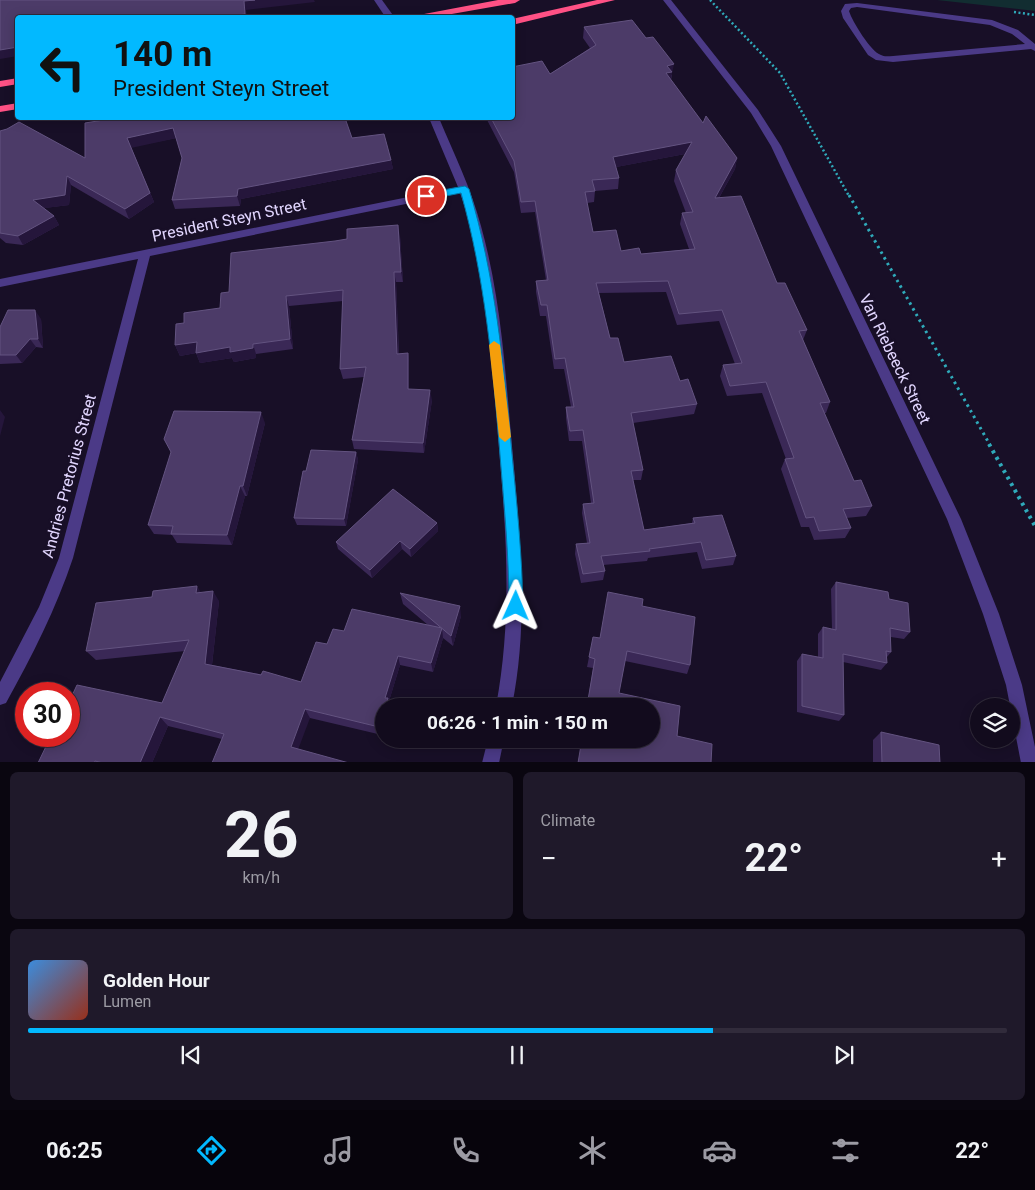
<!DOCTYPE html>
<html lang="en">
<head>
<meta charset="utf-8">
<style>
	body { margin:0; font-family:Roboto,sans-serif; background:#1f192a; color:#f1f3f6; height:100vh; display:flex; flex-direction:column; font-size:19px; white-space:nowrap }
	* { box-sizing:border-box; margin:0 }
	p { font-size:16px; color:#9c9ba4 }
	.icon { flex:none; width:28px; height:28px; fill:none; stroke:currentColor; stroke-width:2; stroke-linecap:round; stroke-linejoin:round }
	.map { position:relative; height:762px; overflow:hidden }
	.details { display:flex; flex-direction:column; gap:10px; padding:10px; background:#0a0610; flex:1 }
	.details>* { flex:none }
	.banner { position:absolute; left:15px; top:15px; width:500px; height:105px; border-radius:5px; box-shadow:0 2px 12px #0003,0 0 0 1px #312b3b; background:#02b9ff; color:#111; overflow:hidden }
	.fabs { position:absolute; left:970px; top:698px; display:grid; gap:10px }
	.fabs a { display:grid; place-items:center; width:50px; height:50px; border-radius:50%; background:#120b1d; box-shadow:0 2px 12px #0003,0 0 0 1px #312b3b; font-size:25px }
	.speed { position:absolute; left:15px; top:682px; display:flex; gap:10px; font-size:25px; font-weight:700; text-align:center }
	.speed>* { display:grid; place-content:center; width:65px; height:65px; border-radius:50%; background:#120b1d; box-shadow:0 2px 12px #0003,0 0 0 1px #312b3b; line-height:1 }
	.speed .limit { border:8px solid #d22; background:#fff; color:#111 }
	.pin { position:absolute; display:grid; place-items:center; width:42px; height:42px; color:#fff; margin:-21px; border:2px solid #fff; border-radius:50%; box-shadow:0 1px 5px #0007 }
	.me { position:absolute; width:55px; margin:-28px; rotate:1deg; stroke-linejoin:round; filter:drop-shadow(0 0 4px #0008) }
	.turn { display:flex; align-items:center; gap:18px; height:105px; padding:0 15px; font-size:22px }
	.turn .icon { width:65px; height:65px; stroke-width:2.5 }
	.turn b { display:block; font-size:35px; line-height:42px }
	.big { font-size:38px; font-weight:700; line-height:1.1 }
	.details .card { flex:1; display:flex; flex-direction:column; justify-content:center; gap:8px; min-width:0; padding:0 18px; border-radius:8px; background:#1f192a }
	.details .dial { align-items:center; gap:0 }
	.dial b { font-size:65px; line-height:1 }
	.song { display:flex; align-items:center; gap:15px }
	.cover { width:60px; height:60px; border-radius:8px; background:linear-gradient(135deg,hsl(210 70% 55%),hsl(10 70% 35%)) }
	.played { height:5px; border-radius:2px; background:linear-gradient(90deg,#02b9ff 70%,#312b3b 70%) }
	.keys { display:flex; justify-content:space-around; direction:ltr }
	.heat { display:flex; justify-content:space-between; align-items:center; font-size:28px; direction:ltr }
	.details .tiles { flex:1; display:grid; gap:10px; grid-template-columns:1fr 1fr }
	.card:last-child { grid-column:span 2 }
	.trip { position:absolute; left:375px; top:698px; width:285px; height:50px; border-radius:25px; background:#120b1d; box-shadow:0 2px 12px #0003,0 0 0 1px #312b3b; font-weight:700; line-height:50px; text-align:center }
	.tab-bar { display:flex; height:80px; justify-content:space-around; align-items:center; background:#07040c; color:#9c9ba4 }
	.tab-bar .icon { width:35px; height:35px }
	.tab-bar .selected { color:#02b9ff }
	.tab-bar b { font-size:22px; color:#f1f3f6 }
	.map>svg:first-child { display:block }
	.green { fill:#122d31 }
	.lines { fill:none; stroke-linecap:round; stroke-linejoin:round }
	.path-far2 { stroke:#2faaba; stroke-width:2.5; stroke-dasharray:2 2.5; stroke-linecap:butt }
	.path-far1 { stroke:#2faaba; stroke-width:3; stroke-dasharray:2.5 4; stroke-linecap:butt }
	.path { stroke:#2faaba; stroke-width:4; stroke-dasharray:3 4.5; stroke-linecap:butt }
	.lane { fill:#4b3a87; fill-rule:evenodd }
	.street { fill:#4b3a87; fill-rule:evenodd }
	.highway { fill:#ff5185; fill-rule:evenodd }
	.wall { fill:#3a2856; fill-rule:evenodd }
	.shaded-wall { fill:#25163b }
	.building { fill:#4c3b68; stroke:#635380; fill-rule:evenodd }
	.route { fill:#02b9ff; stroke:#0178a6 }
	.slow { fill:#f59e0b }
	.labels { text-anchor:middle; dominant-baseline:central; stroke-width:5; stroke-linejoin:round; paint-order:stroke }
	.street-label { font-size:16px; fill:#e2d6ff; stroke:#180f27 }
</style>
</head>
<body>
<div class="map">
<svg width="1035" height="763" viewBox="0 0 1035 763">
	<rect width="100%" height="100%" fill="#180f27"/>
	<path class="green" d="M937,0H1035V11Z"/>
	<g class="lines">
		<g class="path-far2">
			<path d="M710,0L780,73L849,196"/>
			<path d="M1014,12L1035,15"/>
		</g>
		<path class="path-far1" d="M849,195L990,445"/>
		<path class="path" d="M989,444L1035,526"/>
		<path class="lane" d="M857,3L992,20L1018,30L1035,44V51L1031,49L893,62L876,60L868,55L843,18L841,11L845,4ZM857,7L990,25L1012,34L1025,44L893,56C889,56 884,57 881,55C871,52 852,21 849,11L851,8Z"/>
		<g class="street">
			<path d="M374,0H382L395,18H386Z"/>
			<path d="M663,0H671L758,110L781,146L961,519L999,614L1022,685L1035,747V763H1021L1006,685L983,614L947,519L771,146L751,113Z"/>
			<path d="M429,118H439C454,154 471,188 481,226C500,294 505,365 511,435C519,526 530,616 512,706H496C514,610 505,520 497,424C491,347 487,266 460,193L150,256L73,558C56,609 32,656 6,703L0,705V682L39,607L59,558L138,259L0,287V279L458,187Z"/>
			<path d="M488,739H504L499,763H482Z"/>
		</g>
		<g class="highway">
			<path d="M498,0H520L515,3L429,18H403Z"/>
			<path d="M597,0H615L512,25V19Z"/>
			<path d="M18,78V84L0,87V81Z"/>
			<path d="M18,103V109L0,112V106Z"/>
		</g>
	</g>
	<g class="wall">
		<path d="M584,27L672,75L671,80L703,123L737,158L735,169L719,198L777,283L807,330L803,340L830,402L826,413H824L854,481L872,506L866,516L846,518L851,528L845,538L814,540L809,527H801L781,469L785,459H786L762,393L727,396L720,376L723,365L735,364L719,321L677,325L666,292L599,293L610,338L624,362L680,381L697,404L694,414L633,423L643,470L641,480H633L644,530L692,523L693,518L736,556L733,565L702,569L697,552L648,558L647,561L603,565L605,571L603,580L581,583L575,554L576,544L587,543L582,513L583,504L591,503L582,441H569L566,418V407H571L564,369H554L546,316H540L536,292V281L546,280L535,212L521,213L514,172L486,118H512L550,74L590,48L583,38ZM685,154L676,170L674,181L686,213H682L680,224L689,249L641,254L621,251L593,232L587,203L594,202L595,191L618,189L619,178L616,167Z"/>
		<path d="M85,123L352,138L391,160L393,169L241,199L240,206L175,209L172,200L182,158L176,138L131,147L154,202L129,219L71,185L69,205L44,208L54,216L59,225L23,245L6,243L0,238V131L85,158Z"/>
		<path d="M400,236L403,282H396L399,354L408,353L409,363V389L432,400L424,453L354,449L352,440L364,377L343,379L340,369L343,301L289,306L293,349L256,354V358L234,362L232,358L200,363L196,353L180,356L175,345L184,323L220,308L229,292Z"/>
		<path d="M41,319L43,348L36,347L22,363L0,364V327Z"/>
		<path d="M265,423L247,496H245L232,545L177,543L172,535L154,534L148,525Z"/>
		<path d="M356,452L358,460L346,526L297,525L294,518L306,471Z"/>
		<path d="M437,523L438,531L411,557L402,549L372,578L338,549L336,542Z"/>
		<path d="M836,582L889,599L910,632L904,639L891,637V652L887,657V663L881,670L843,662L844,715L839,721L797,712V661L802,654L818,657V634L823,627L832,629L831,589Z"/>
		<path d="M201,592L219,601L212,665L301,682L327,644L344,631L428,625L403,604L400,593L461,616L453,646L443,638L433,672L400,665L389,701L384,706V731L382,735L310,718L222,739L168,726L152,763H38L162,703L185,651L96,660L86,651Z"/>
		<path d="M642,606L690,665L687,674L625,661L619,693L711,763L587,706L593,668L587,667L589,657L600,638Z"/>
		<path d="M881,732L940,763H873V740Z"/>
	</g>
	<g class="shaded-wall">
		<path d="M255,0H314L315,2L246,10L247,18H218L244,1Z"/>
		<path d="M18,47V56L0,59V50Z"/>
		<path d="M674,64L670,83L665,84L667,66Z"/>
		<path d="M173,128L177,138L131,148L127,138Z"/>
		<path d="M692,142L690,153L611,168L613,157Z"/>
		<path d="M737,158L735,169L712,210L715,198Z"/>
		<path d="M391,160L393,169L241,199L240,206L237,196L238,189Z"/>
		<path d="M67,176L71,185L69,205L38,209L33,200Z"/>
		<path d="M150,193L154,202L129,219L125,209Z"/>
		<path d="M54,216L59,225L23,245L18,236Z"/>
		<path d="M398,225L400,236L403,282L401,272Z"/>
		<path d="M394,272L396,282L399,364L397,354Z"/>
		<path d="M286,296L289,306L293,349L290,339Z"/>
		<path d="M35,310L41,319L43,348L38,339Z"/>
		<path d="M30,339L36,347L22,363L16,355Z"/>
		<path d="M197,342L253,344L256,354V358L234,362L232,358L200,363L196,353L180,356L175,345Z"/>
		<path d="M408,353L409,363V399L408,389Z"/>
		<path d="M430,390L432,400L424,453L423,443Z"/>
		<path d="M0,410L5,417L0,436Z"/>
		<path d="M261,412L265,423L247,496L243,486Z"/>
		<path d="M356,452L358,460L346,526L344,519Z"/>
		<path d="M240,486L245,496L232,545L227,535Z"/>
		<path d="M437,523L438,531L411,557L410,549Z"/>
		<path d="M400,541L402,549L372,578L370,570Z"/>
		<path d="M197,586L203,596L196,593Z"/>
		<path d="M213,591L219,601L211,673L205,664Z"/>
		<path d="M460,606L461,616L453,646L451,636Z"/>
		<path d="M442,628L443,638L433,672L431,663Z"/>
		<path d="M398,656L400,665L389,701L391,706H386L385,698Z"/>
		<path d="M305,709L310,718L296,755L291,747Z"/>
		<path d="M384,713V731L382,735L379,727Z"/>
		<path d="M160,717L168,726L152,763H140Z"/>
	</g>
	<g class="building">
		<path d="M0,0H255L244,1L245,14L218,18H18V47L0,50Z"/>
		<path d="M632,20L646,38L653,37L674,64L667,66L672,72L666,73L703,123L706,116L737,158L715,198L741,196L777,283H785L807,330L799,331L830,402L820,403L854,481L861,480L872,506L843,509L851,528L819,531L814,517L806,518L785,459L794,458L766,382L730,386L723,365L742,363L722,310L679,314L668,281L596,283L610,338H618L624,362L671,356L680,381L688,379L697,404L631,413L643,470L631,471L644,530L695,523L693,518L722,515L736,556L706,560L701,542L649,549L650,551L601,556L605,571L583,574L576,544L590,543L583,504L594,503L583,430L570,431L566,407H574L565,358L555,359L547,305H541L536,281L548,280L535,201L521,202L514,161L491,118H512V67L542,61L550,74L596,45L584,27ZM692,142L676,170L693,212L682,213L695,249L641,254L639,248L621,251L616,230L593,232L585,192L595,191L592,180L619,178L613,157Z"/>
		<path d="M116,118H345L352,138L384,134L391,160L238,189L237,196L172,200L182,158L173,128L127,138L150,193L125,209L67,176L65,195L33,200L54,216L18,236L0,233V131L7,129L19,122L85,158V123Z"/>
		<path d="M398,225L401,272H394L397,354L408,353V389L430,390L423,443L352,440L366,367L340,369L343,290L286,296L290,339L253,344V348L230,352V347L196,353L197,342L175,345L176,324L184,323V313L220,308L221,293L229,292L231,253L335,241L347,239V229Z"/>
		<path d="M8,310H35L38,339H30L16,355H0V327Z"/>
		<path d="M174,411L261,412L243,486H240L227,535L171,534L173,526L148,525L171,452L164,439Z"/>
		<path d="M311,450L356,452L344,519L294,518L303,471H306Z"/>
		<path d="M393,489L437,523L410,549L400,541L370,570L336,542Z"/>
		<path d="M836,582L888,592L889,599L908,603L910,632L890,628L891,652L886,651L887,663L843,654L844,715L802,706V654L823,658V627L836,630Z"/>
		<path d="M197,586L196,593L213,591L205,664L261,675L263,671L301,682L316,642L327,644L333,629L344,631L352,609L442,628L431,663L398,656L385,698H388L386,706H384V713L379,727L305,709L291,747L349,763H212L224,734L160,717L140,763H103L95,761L94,763H38L51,736H69V702L77,685L162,703L189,640L86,651L96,603L152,597L153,591Z"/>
		<path d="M608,592L643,599L642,606L695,617L690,665L627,651L619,693L680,706L677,736L712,744L711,763H578L582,739H651V706H587L595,659L589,657L593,637L600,638Z"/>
		<path d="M400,593L460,606L451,636Z"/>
		<path d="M881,732L939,745L940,763H882Z"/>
	</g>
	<path class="route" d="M465,186L469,189C495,275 504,365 512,454C517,505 522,555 523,606L521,610L516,612L511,610L509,606C509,555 504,505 500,455C493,367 485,278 461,193L426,200L421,196L426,193Z"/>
	<path class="slow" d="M494,341L500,345L511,437L505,442L499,437L489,345Z"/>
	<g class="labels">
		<g class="street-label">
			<text transform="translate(229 220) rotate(-12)">President Steyn Street</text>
			<text transform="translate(895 359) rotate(64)">Van Riebeeck Street</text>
			<text transform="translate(69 476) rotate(-75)">Andries Pretorius Street</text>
		</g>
	</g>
</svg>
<div class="fabs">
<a><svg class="icon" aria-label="layers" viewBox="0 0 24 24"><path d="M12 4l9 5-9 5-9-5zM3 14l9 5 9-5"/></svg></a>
</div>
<div class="speed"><div class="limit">30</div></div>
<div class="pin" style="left:426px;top:196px;background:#d93025"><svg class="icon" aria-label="arrive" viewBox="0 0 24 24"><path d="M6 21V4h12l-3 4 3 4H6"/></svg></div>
<svg class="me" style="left:516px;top:606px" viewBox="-20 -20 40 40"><path d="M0-17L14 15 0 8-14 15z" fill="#02b9ff" stroke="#fff" stroke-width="4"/></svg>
<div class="trip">06:26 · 1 min · 150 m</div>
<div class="banner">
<div class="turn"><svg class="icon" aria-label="left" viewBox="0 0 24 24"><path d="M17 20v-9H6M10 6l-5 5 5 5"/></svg><div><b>140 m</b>President Steyn Street</div></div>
</div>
</div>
<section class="details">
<div class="tiles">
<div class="card dial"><b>26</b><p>km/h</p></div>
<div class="card"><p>Climate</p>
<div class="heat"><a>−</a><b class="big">22°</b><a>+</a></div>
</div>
<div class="card">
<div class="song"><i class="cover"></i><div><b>Golden Hour</b><p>Lumen</p></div></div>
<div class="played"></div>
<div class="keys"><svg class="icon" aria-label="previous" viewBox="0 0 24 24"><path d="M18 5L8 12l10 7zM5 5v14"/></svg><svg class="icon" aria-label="pause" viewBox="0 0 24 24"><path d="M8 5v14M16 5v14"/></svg><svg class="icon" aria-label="next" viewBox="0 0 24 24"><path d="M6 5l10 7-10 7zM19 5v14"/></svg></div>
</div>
</div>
</section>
<nav class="tab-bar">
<b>06:25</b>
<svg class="icon selected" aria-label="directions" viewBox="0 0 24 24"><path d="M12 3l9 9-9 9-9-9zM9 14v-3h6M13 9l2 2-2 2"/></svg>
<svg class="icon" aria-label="music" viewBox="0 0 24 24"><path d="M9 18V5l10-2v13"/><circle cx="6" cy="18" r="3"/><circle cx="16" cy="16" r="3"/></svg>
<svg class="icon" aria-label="phone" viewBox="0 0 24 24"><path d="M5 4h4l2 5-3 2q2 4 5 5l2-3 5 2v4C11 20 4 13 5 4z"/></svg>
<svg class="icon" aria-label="climate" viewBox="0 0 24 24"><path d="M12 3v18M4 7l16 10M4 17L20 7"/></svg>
<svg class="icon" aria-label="car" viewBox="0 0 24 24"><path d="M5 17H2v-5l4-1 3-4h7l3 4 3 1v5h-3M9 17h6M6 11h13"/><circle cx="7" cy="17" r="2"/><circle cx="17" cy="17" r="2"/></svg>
<svg class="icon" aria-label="filters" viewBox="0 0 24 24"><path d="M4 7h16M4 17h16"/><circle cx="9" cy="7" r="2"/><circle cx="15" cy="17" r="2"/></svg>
<b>22°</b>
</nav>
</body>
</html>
